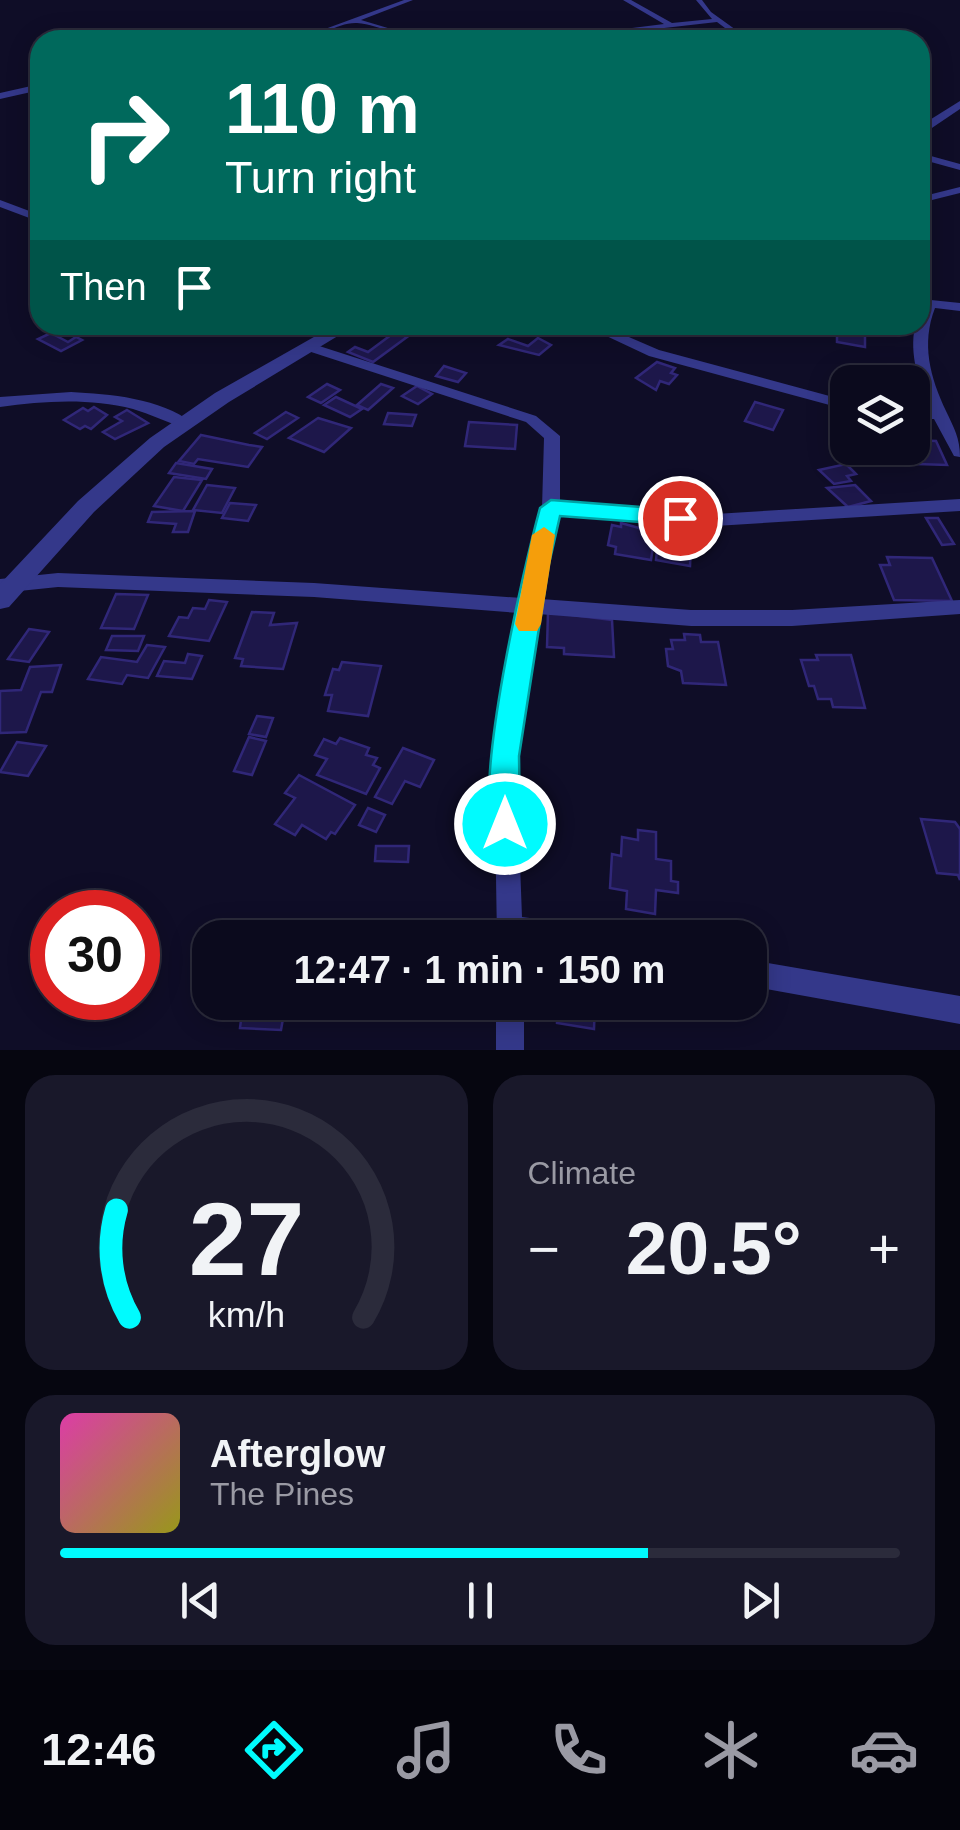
<!DOCTYPE html>
<html lang="en">
<head>
<meta charset="utf-8">
<style>
	body { margin:0; font-family:Helvetica,sans-serif; background:#19182a; color:#f1f3f6; height:100vh; display:flex; flex-direction:column; font-size:38px; white-space:nowrap }
	* { box-sizing:border-box; margin:0 }
	p { font-size:32px; color:#9a9aa4 }
	.icon { flex:none; width:55px; height:55px; fill:none; stroke:currentColor; stroke-width:2; stroke-linecap:round; stroke-linejoin:round }
	.map { position:relative; height:1050px; overflow:hidden }
	.panel { display:flex; flex-direction:column; gap:25px; padding:25px; background:#060610; flex:1 }
	.panel>* { flex:none }
	.guide { position:absolute; left:30px; top:30px; width:900px; height:305px; border-radius:30px; box-shadow:0 5px 25px #0003,0 0 0 2px #2b2b3b; background:#00695c; color:#fff; overflow:hidden }
	.fabs { position:absolute; left:830px; top:365px; display:grid; gap:20px }
	.fabs a { display:grid; place-items:center; width:100px; height:100px; border-radius:20px; background:#0b0a1d; box-shadow:0 5px 25px #0003,0 0 0 2px #2b2b3b; font-size:50px }
	.speed { position:absolute; left:30px; top:890px; display:flex; gap:20px; font-size:50px; font-weight:700; text-align:center }
	.speed>* { display:grid; place-content:center; width:130px; height:130px; border-radius:50%; background:#0b0a1d; box-shadow:0 5px 25px #0003,0 0 0 2px #2b2b3b; line-height:1 }
	.speed .limit { border:15px solid #d22; background:#fff; color:#111 }
	.pin { position:absolute; display:grid; place-items:center; width:85px; height:85px; color:#fff; margin:-42px; border:5px solid #fff; border-radius:50%; box-shadow:0 2px 10px #0007 }
	.me { position:absolute; width:110px; margin:-55px; rotate:0deg; stroke-linejoin:round; filter:drop-shadow(0 0 8px #0008) }
	.turn { display:flex; align-items:center; gap:35px; height:210px; padding:0 30px; font-size:45px }
	.turn .icon { width:130px; height:130px; stroke-width:2.5 }
	.turn b { display:block; font-size:70px; line-height:85px }
	.then { display:flex; align-items:center; height:95px; padding:0 30px; background:#0003; gap:20px; font-size:38px }
	.big { font-size:75px; font-weight:800; line-height:1.1 }
	.panel .tile { flex:1; display:flex; flex-direction:column; justify-content:center; gap:15px; min-width:0; padding:0 35px; border-radius:30px; background:#19182a }
	.panel .dial { align-items:center; gap:0 }
	.dial svg { height:260px; overflow:visible; fill:none; stroke:#2b2b3b; stroke-width:7; stroke-linecap:round; text-anchor:middle }
	.dial text { fill:#f1f3f6; stroke:none }
	.song { display:flex; align-items:center; gap:30px }
	.cover { width:120px; height:120px; border-radius:15px; background:linear-gradient(135deg,hsl(320 70% 55%),hsl(60 70% 35%)) }
	.played { height:10px; border-radius:5px; background:linear-gradient(90deg,#00fbfe 70%,#2b2b3b 70%) }
	.keys { display:flex; justify-content:space-around; direction:ltr }
	.heat { display:flex; justify-content:space-between; align-items:center; font-size:55px; direction:ltr }
	.panel .tiles { flex:1; display:grid; gap:25px; grid-template-columns:1fr 1fr }
	.tile:last-child { grid-column:span 2 }
	.trip { position:absolute; left:192px; top:920px; width:575px; height:100px; border-radius:30px; background:#0b0a1d; box-shadow:0 5px 25px #0003,0 0 0 2px #2b2b3b; font-weight:800; line-height:100px; text-align:center }
	.menu { display:flex; height:160px; justify-content:space-around; align-items:center; background:#04040c; color:#9a9aa4 }
	.menu .icon { width:70px; height:70px }
	.menu .on { color:#00fbfe }
	.menu b { font-size:45px; color:#f1f3f6 }
	.map>svg:first-child { display:block }
	.building { fill:#1d174a; stroke:#302778; stroke-width:2.5 }
	.lines { fill:none; stroke-linecap:round; stroke-linejoin:round }
	.minor { fill:#34388a; fill-rule:evenodd }
	.tertiary { fill:#34388a; fill-rule:evenodd }
	.route { fill:#00fbfe; stroke:#00a3a5; stroke-width:2.5 }
	.slow { fill:#f59e0b }
</style>
</head>
<body>
<div class="map">
<svg width="960" height="1050" viewBox="0 0 960 1050">
	<rect width="100%" height="100%" fill="#0f0d27"/>
	<g class="building">
		<path d="M837,330L865,334V347L837,342Z"/>
		<path d="M395,332L407,337L373,362L348,352L355,347L368,352Z"/>
		<path d="M51,333L68,342L76,337L82,340L61,351L38,339Z"/>
		<path d="M538,338L551,345L539,355L499,345L508,339L528,346Z"/>
		<path d="M657,362L675,368L671,373L677,375L669,384L660,381L656,390L636,378Z"/>
		<path d="M444,366L466,373L458,382L436,376Z"/>
		<path d="M327,384L340,390L321,403L308,397Z"/>
		<path d="M381,384L393,388L368,410L357,405Z"/>
		<path d="M417,386L432,394L418,404L402,396Z"/>
		<path d="M336,397L362,409L350,417L324,405Z"/>
		<path d="M755,402L783,410L773,430L745,421Z"/>
		<path d="M94,407L107,415L91,429L85,426L80,429L64,420L83,408L88,411Z"/>
		<path d="M127,410L148,423L115,439L103,432L122,421L115,417Z"/>
		<path d="M286,412L298,418L267,439L255,433Z"/>
		<path d="M388,413L416,415L412,426L384,424Z"/>
		<path d="M318,418L351,428L324,452L289,438Z"/>
		<path d="M469,422L517,425L515,449L465,446Z"/>
		<path d="M201,435L249,445L262,447L248,467L198,459L194,464L179,461Z"/>
		<path d="M912,440L936,441L947,465L917,464L910,448Z"/>
		<path d="M176,463L212,469L206,479L169,473Z"/>
		<path d="M846,464L856,474L847,476L851,481L834,484L819,470Z"/>
		<path d="M174,477L202,480L183,511L154,506Z"/>
		<path d="M207,485L235,488L222,513L193,510Z"/>
		<path d="M855,485L871,501L848,507L827,488Z"/>
		<path d="M230,503L256,505L248,521L222,518Z"/>
		<path d="M195,511L188,532H173L176,524L148,522L152,512Z"/>
		<path d="M926,518H938L954,544L942,545Z"/>
		<path d="M621,523L650,531L649,539L654,540L651,560L615,554L616,547L608,545L612,525L621,527Z"/>
		<path d="M658,540L691,546L690,566L656,560Z"/>
		<path d="M887,557L932,558L952,601L894,600L880,565H890Z"/>
		<path d="M116,594L148,595L134,629L101,628Z"/>
		<path d="M209,600L227,602L209,641L169,636L179,617L188,618L193,608L205,609Z"/>
		<path d="M252,612L274,613L270,625L297,623L283,669L241,666L243,659L235,658Z"/>
		<path d="M548,612L612,620L614,657L564,654V648L547,647Z"/>
		<path d="M29,629L49,632L29,662L8,659Z"/>
		<path d="M684,634L700,635L701,642H718L726,685L683,683L681,671L668,666L666,649H673L671,640H685Z"/>
		<path d="M112,636H144L138,651L106,650Z"/>
		<path d="M147,645L165,647L148,678L127,675L122,684L88,679L101,657L137,662Z"/>
		<path d="M188,654L202,656L192,679L157,676L164,661L185,663Z"/>
		<path d="M816,655H851L865,708L833,707L831,699H818L814,686H809L801,660H818Z"/>
		<path d="M342,662L381,666L368,716L328,711L332,695H325L333,669L339,670Z"/>
		<path d="M61,665L52,692H41L26,732L0,733V691L21,690L30,667Z"/>
		<path d="M257,716L273,718L266,737L249,734Z"/>
		<path d="M249,737L266,741L252,775L234,771Z"/>
		<path d="M340,738L369,748L366,755L377,758L373,765L380,768L366,794L317,775L327,759L315,755L324,739L336,744Z"/>
		<path d="M17,742L46,746L28,776L0,772Z"/>
		<path d="M403,748L434,760L420,787L405,781L392,804L375,797Z"/>
		<path d="M299,775L355,805L335,834L331,832L326,839L302,825L295,835L275,824L295,798L285,793Z"/>
		<path d="M368,808L385,815L376,832L359,825Z"/>
		<path d="M921,819L955,822L960,829V880L958,875L937,873Z"/>
		<path d="M638,830L656,832V859L671,861V881L678,882V893L656,890L655,914L626,909L627,891L610,888L612,854L621,856L622,837L638,840Z"/>
		<path d="M376,846H409L408,862L375,861Z"/>
		<path d="M222,1002H286L281,1030L240,1028L241,1020H219Z"/>
		<path d="M537,1002H595L594,1029L557,1023V1012L536,1008Z"/>
	</g>
	<g class="lines">
		<g class="minor">
			<path d="M404,0H413L361,20L428,40C403,40 381,25 357,23C337,22 316,40 295,40Z"/>
			<path d="M623,0H631L672,23L712,19L696,0H702L711,12L750,40H741L717,22L629,32L632,28L664,24Z"/>
			<path d="M40,84V90L0,99V93Z"/>
			<path d="M920,153L960,164V170L920,159Z"/>
			<path d="M960,187V193L920,203V197Z"/>
			<path d="M0,200L40,215V222L0,207Z"/>
			<path d="M921,299L960,303V311L935,308C921,344 930,377 946,411C954,428 960,438 960,457L954,456L934,419H912V409H930C919,383 909,355 915,326L920,325Z"/>
			<path d="M583,325H601L659,350L848,401V410L649,356Z"/>
			<path d="M310,343L536,416L560,436V503L715,514L960,499V511L715,526L558,514L541,599L691,610H792L960,600V614L792,626H691L538,614L516,756L522,917L583,925L592,929L596,938H497L494,756L519,613L314,597L58,587L0,593V579L58,573L314,583L522,598L542,508L544,438L526,422L305,350V344Z"/>
			<path d="M71,392C109,394 161,398 192,423L184,428C167,422 150,414 133,409C89,398 44,401 0,407V397Z"/>
			<path d="M750,960L960,996V1024L750,986Z"/>
			<rect x="496" y="1002" width="28" height="48"/>
		</g>
		<g class="tertiary">
			<path d="M960,101V109L920,136V126Z"/>
			<path d="M335,325H356L229,402L164,447L94,512L9,607L0,609V584L78,501L150,438L215,393Z"/>
		</g>
	</g>
	<path class="route" d="M551,500L680,510L691,518L680,525L560,516L549,564L519,756L520,824L516,834L505,838L494,834C473,784 524,567 540,508Z"/>
	<path class="slow" d="M544,527L555,535L541,624L537,631H519L515,624L532,535Z"/>
</svg>
<div class="fabs">
<a><svg class="icon" aria-label="layers" viewBox="0 0 24 24"><path d="M12 4l9 5-9 5-9-5zM3 14l9 5 9-5"/></svg></a>
</div>
<div class="speed"><div class="limit">30</div></div>
<div class="pin" style="left:680px;top:518px;background:#d93025"><svg class="icon" aria-label="arrive" viewBox="0 0 24 24"><path d="M6 21V4h12l-3 4 3 4H6"/></svg></div>
<svg class="me" style="left:505px;top:824px" viewBox="-20 -20 40 40"><circle r="17" fill="#00fbfe" stroke="#fff" stroke-width="3"/><path d="M0-11L8 9 0 5-8 9z" fill="#fff"/></svg>
<div class="trip">12:47 · 1 min · 150 m</div>
<div class="guide">
<div class="turn"><svg class="icon" aria-label="right" viewBox="0 0 24 24"><path d="M7 20v-9h11M14 6l5 5-5 5"/></svg><div><b>110 m</b>Turn right</div></div>
<div class="then">Then<svg class="icon" aria-label="arrive" viewBox="0 0 24 24"><path d="M6 21V4h12l-3 4 3 4H6"/></svg></div>
</div>
</div>
<section class="panel">
<div class="tiles">
<div class="tile dial"><svg viewBox="0 0 100 80">
<path d="M14 69A42 42 0 1 1 86 69"/>
<path d="M14 69A42 42 0 0 1 10 36" stroke="#00fbfe"/>
<text x="50" y="56" font-size="32" font-weight="700">27</text>
<text x="50" y="72" font-size="11">km/h</text>
</svg></div>
<div class="tile"><p>Climate</p>
<div class="heat"><a>−</a><b class="big">20.5°</b><a>+</a></div>
</div>
<div class="tile">
<div class="song"><i class="cover"></i><div><b>Afterglow</b><p>The Pines</p></div></div>
<div class="played"></div>
<div class="keys"><svg class="icon" aria-label="previous" viewBox="0 0 24 24"><path d="M18 5L8 12l10 7zM5 5v14"/></svg><svg class="icon" aria-label="pause" viewBox="0 0 24 24"><path d="M8 5v14M16 5v14"/></svg><svg class="icon" aria-label="next" viewBox="0 0 24 24"><path d="M6 5l10 7-10 7zM19 5v14"/></svg></div>
</div>
</div>
</section>
<nav class="menu">
<b>12:46</b>
<svg class="icon on" aria-label="directions" viewBox="0 0 24 24"><path d="M12 3l9 9-9 9-9-9zM9 14v-3h6M13 9l2 2-2 2"/></svg>
<svg class="icon" aria-label="music" viewBox="0 0 24 24"><path d="M9 18V5l10-2v13"/><circle cx="6" cy="18" r="3"/><circle cx="16" cy="16" r="3"/></svg>
<svg class="icon" aria-label="phone" viewBox="0 0 24 24"><path d="M5 4h4l2 5-3 2q2 4 5 5l2-3 5 2v4C11 20 4 13 5 4z"/></svg>
<svg class="icon" aria-label="climate" viewBox="0 0 24 24"><path d="M12 3v18M4 7l16 10M4 17L20 7"/></svg>
<svg class="icon" aria-label="car" viewBox="0 0 24 24"><path d="M5 17H2v-5l4-1 3-4h7l3 4 3 1v5h-3M9 17h6M6 11h13"/><circle cx="7" cy="17" r="2"/><circle cx="17" cy="17" r="2"/></svg>
</nav>
</body>
</html>
